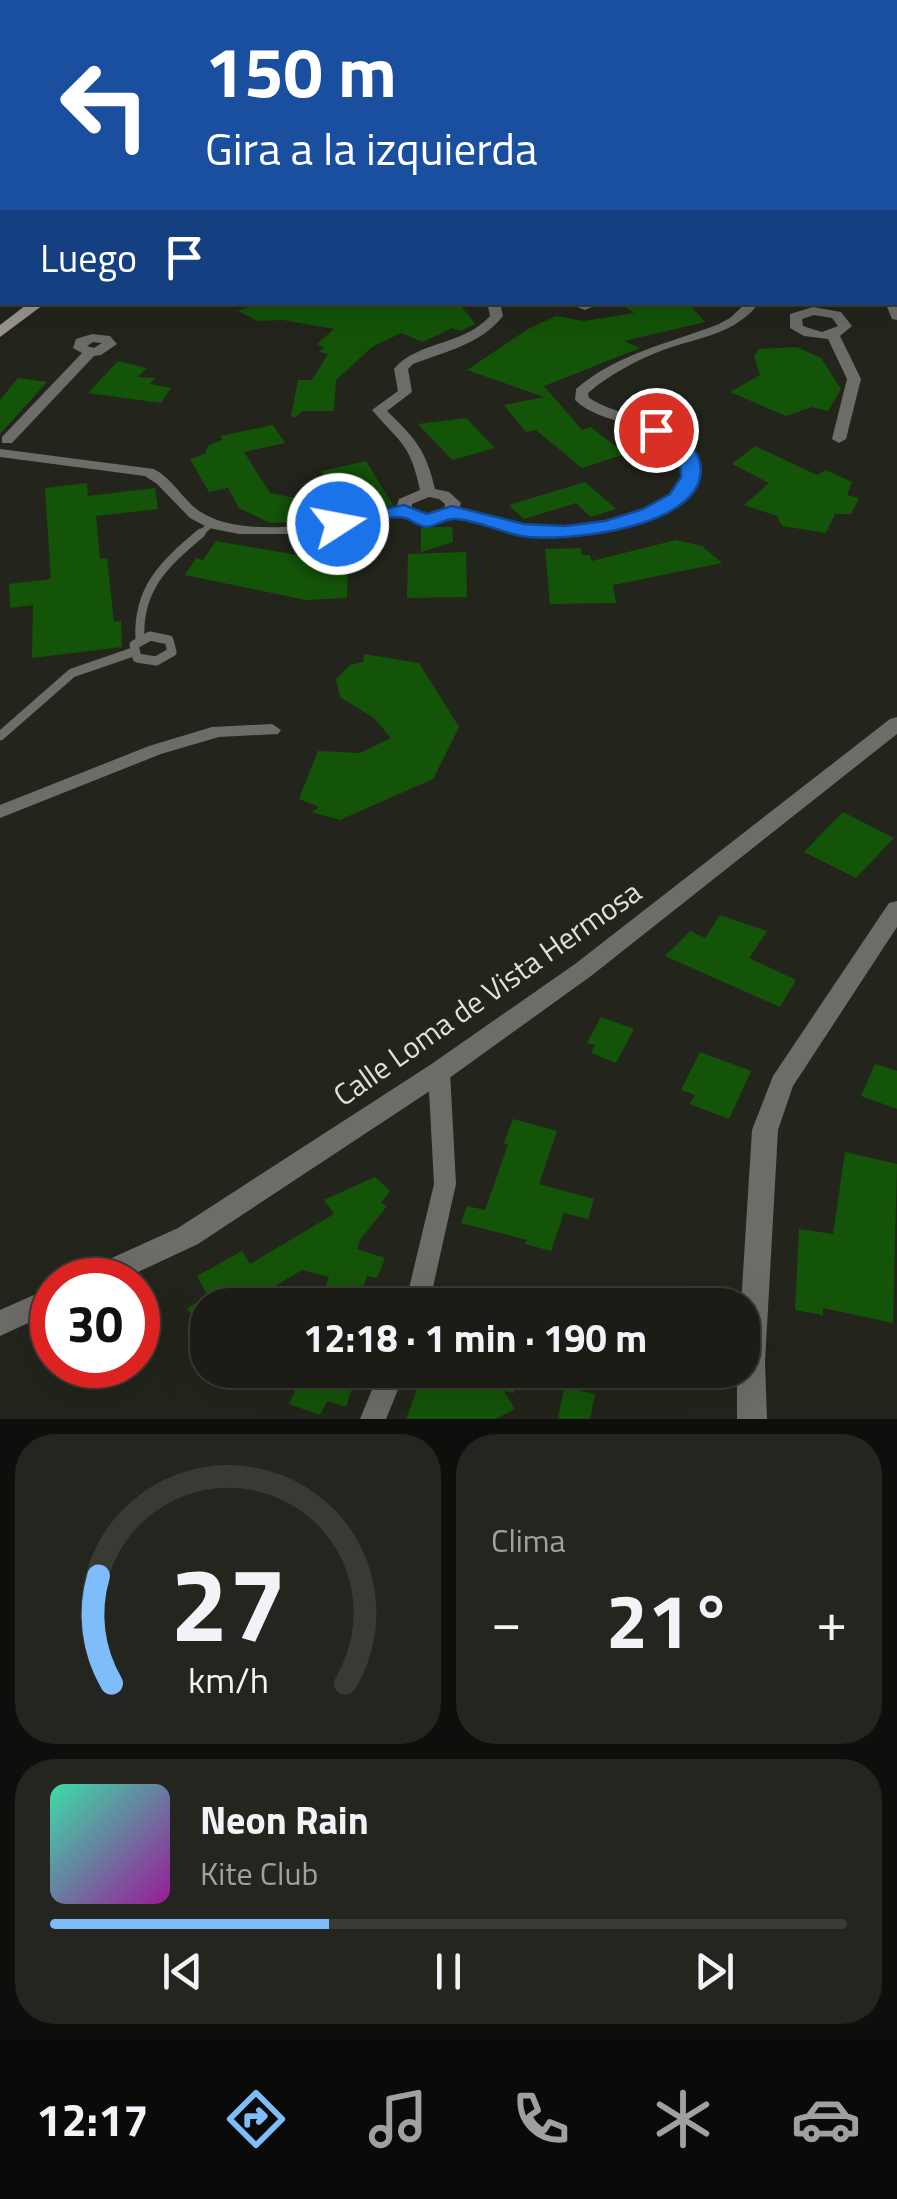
<!DOCTYPE html>
<html lang="es">
<head>
<meta charset="utf-8">
<style>
	body { margin:0; font-family:"Titillium Web",sans-serif; background:#23251e; color:#f1f3f6; height:100vh; display:flex; flex-direction:column; font-size:38px; white-space:nowrap }
	* { box-sizing:border-box; margin:0 }
	p { font-size:32px; color:#9fa1a0 }
	.icon { flex:none; width:55px; height:55px; fill:none; stroke:currentColor; stroke-width:2; stroke-linecap:round; stroke-linejoin:round }
	.map { position:relative; height:1419px; overflow:hidden }
	.panel { display:flex; flex-direction:column; gap:15px; padding:15px; background:#0e0f0c; flex:1 }
	.panel>* { flex:none }
	.guide { position:absolute; left:0px; top:0px; width:898px; height:305px; box-shadow:0 10px 40px #0002,0 0 0 2px #383a34; background:#1a4fa0; color:#fff; overflow:hidden }
	.speed { position:absolute; left:30px; top:1258px; display:flex; gap:20px; font-size:50px; font-weight:700; text-align:center }
	.speed>* { display:grid; place-content:center; width:130px; height:130px; border-radius:50%; background:#1a1c15; box-shadow:0 10px 40px #0002,0 0 0 2px #383a34; line-height:1 }
	.speed .limit { border:15px solid #d22; background:#fff; color:#111 }
	.pin { position:absolute; display:grid; place-items:center; width:85px; height:85px; color:#fff; margin:-42px; border:5px solid #fff; border-radius:50%; box-shadow:0 2px 10px #0007 }
	.me { position:absolute; width:110px; margin:-55px; rotate:79deg; stroke-linejoin:round; filter:drop-shadow(0 0 8px #0008) }
	.turn { display:flex; align-items:center; gap:35px; height:210px; padding:0 40px; font-size:45px }
	.turn .icon { width:130px; height:130px; stroke-width:2.5 }
	.turn b { display:block; font-size:70px; line-height:85px }
	.then { display:flex; align-items:center; height:95px; padding:0 40px; background:#0003; gap:20px; font-size:38px }
	.big { font-size:75px; font-weight:700; line-height:1.1 }
	.panel .tile { flex:1; display:flex; flex-direction:column; justify-content:center; gap:15px; min-width:0; padding:0 35px; border-radius:40px; background:#23251e }
	.panel .dial { align-items:center; gap:0 }
	.dial svg { height:260px; overflow:visible; fill:none; stroke:#383a34; stroke-width:7; stroke-linecap:round; text-anchor:middle }
	.dial text { fill:#f1f3f6; stroke:none }
	.song { display:flex; align-items:center; gap:30px }
	.cover { width:120px; height:120px; border-radius:15px; background:linear-gradient(135deg,hsl(160 70% 55%),hsl(300 70% 35%)) }
	.played { height:10px; border-radius:5px; background:linear-gradient(90deg,#7ebdf9 35%,#383a34 35%) }
	.keys { display:flex; justify-content:space-around; direction:ltr }
	.heat { display:flex; justify-content:space-between; align-items:center; font-size:55px; direction:ltr }
	.panel .tiles { flex:1; display:grid; gap:15px; grid-template-columns:1fr 1fr }
	.tile:last-child { grid-column:span 2 }
	.trip { position:absolute; left:190px; top:1288px; width:570px; height:100px; border-radius:40px; background:#1a1c15; box-shadow:0 10px 40px #0002,0 0 0 2px #383a34; font-weight:700; line-height:100px; text-align:center }
	.tabs { display:flex; height:160px; justify-content:space-around; align-items:center; background:#0a0b08; color:#9fa1a0 }
	.tabs .icon { width:70px; height:70px }
	.tabs .on { color:#7ebdf9 }
	.tabs b { font-size:45px; color:#f1f3f6 }
	.map>svg:first-child { display:block }
	.building { fill:#145408 }
	.lines { fill:none; stroke-linecap:round; stroke-linejoin:round }
	.service-far1 { stroke:#6e6c68; stroke-width:6 }
	.service { stroke:#6e6c68; stroke-width:9 }
	.minor { fill:#6e6c68; fill-rule:evenodd }
	.tertiary { fill:#6e6c68; fill-rule:evenodd }
	.secondary { fill:#99968f; fill-rule:evenodd }
	.route { fill:#1a73e8; stroke:#114b97; stroke-width:2.5 }
	.labels { text-anchor:middle; dominant-baseline:central; stroke-width:10; stroke-linejoin:round; paint-order:stroke }
	.near-street-label { font-size:30px; fill:#e0e1db; stroke:#23251c }
</style>
</head>
<body>
<div class="map">
<svg width="897" height="1419" viewBox="0 0 897 1419">
	<rect width="100%" height="100%" fill="#23251c"/>
	<g class="building">
		<path d="M261,302H458L475,324L460,331L452,328L423,342L401,333L372,347L336,380L334,411H302L295,418L291,416L298,380H312L328,354L319,352L324,348L317,344L334,329L283,320L258,321L238,311Z"/>
		<path d="M619,302H687L705,322L624,341L640,348L544,386L582,430L591,427L625,454L582,468L536,430L526,432L504,405L544,397L467,370L528,329L556,316L584,321L634,313Z"/>
		<path d="M797,347L821,358L841,389L828,411L812,407L786,416L730,392L760,375L754,356L759,349Z"/>
		<path d="M118,361L147,368L137,377L155,378L150,384L171,388L161,403L88,393Z"/>
		<path d="M18,378L47,382L0,434V400Z"/>
		<path d="M466,418L495,448L452,460L418,424Z"/>
		<path d="M273,425L285,443L244,452L270,493L296,498L307,505L301,522L270,523L239,508L228,488L209,492L190,459L205,454L208,446L223,439L220,436Z"/>
		<path d="M755,446L817,475L826,470L852,482L847,495L859,498L851,514H835L826,533L782,526L777,516L744,505L769,483L732,464Z"/>
		<path d="M366,461L393,505L347,515L321,471Z"/>
		<path d="M585,482L616,509L591,517L576,503L524,519L509,505Z"/>
		<path d="M87,483L88,496L155,488L158,509L96,516L100,559L107,558L114,622L121,621L122,647L32,658L33,605L10,608L9,584L51,579L45,488Z"/>
		<path d="M435,527H452L453,542L421,552V528Z"/>
		<path d="M676,540L702,546L722,563L613,585L616,603L550,604L545,549L581,548V555H590L592,561Z"/>
		<path d="M216,541L348,564L347,598L306,600L185,575L196,558L203,560Z"/>
		<path d="M466,552L467,597L407,598L408,554Z"/>
		<path d="M364,654L419,663L459,727L433,779L340,820L312,812L319,807L299,799L318,751L360,753L391,738L374,718L340,697L336,679L350,665L363,662Z"/>
		<path d="M843,812L894,838L856,878L804,852Z"/>
		<path d="M720,915L767,931L749,958L796,980L780,1007L665,956L690,931L705,938Z"/>
		<path d="M601,1017L634,1029L616,1063L591,1053L595,1045L587,1043Z"/>
		<path d="M700,1052L751,1071L729,1119L690,1104L695,1095L681,1090Z"/>
		<path d="M875,1064L897,1071V1109L861,1096Z"/>
		<path d="M513,1119L557,1131L539,1184L594,1199L588,1219L564,1213L551,1251L525,1244L527,1240L461,1223L467,1206L485,1210L508,1145L504,1143Z"/>
		<path d="M845,1152L897,1164L893,1323L823,1308V1315L795,1310L799,1229L833,1234Z"/>
		<path d="M375,1177L390,1191L381,1203L387,1206L360,1240L357,1249L385,1258L377,1278L367,1276L356,1305H318L329,1277L302,1270L270,1289L279,1305H213L197,1276L242,1251L250,1264L334,1214L324,1200Z"/>
		<path d="M208,1297V1345L187,1308Z"/>
		<path d="M304,1370H358L346,1407L327,1401L320,1415L289,1404Z"/>
		<path d="M424,1370H500L520,1377L514,1393L504,1391L515,1409L495,1419H406Z"/>
		<path d="M564,1387L595,1394L590,1419H558Z"/>
	</g>
	<g class="lines">
		<path class="service-far1" d="M198,536L211,524"/>
		<g class="service">
			<path d="M150,636L169,640L172,652L156,661L137,658L134,645Z"/>
			<path d="M140,640C137,589 164,564 201,533"/>
			<path d="M0,736L72,673L133,652"/>
		</g>
		<g class="minor">
			<path d="M580,0H590L591,2H582Z"/>
			<path d="M690,0H700L702,2H692Z"/>
			<path d="M2,205V214L0,215V206Z"/>
			<path d="M896,299L897,301V320L892,319L885,302H895Z"/>
			<path d="M487,302H500L503,316C480,345 446,351 413,364L408,369L412,392L387,411C415,438 426,450 435,489L449,492L461,503L459,509C481,515 504,524 527,526C559,529 686,518 683,473C683,464 682,458 677,451C653,420 603,427 575,400L576,389C618,353 668,344 719,324L730,318L747,302H760C735,335 699,337 663,350C637,360 610,374 588,393L589,398C618,417 662,416 686,443C696,454 703,472 695,485C669,528 570,541 524,535C503,533 467,515 449,518C442,519 434,524 427,526L402,516L297,534H239L209,528L190,518L157,484L145,476L0,457V449L154,469C173,479 182,499 199,511C247,543 344,520 396,508L399,499L420,490C410,443 401,444 372,410L398,391L394,369C417,341 463,346 490,316ZM429,497L439,499L445,504L444,509L427,516L412,509V504Z"/>
			<path d="M563,302H604L585,310Z"/>
			<path d="M813,307L841,312L852,326L840,336L861,379L846,439L839,443L832,439L847,379L828,339L804,336L790,328V314ZM814,315L832,318L838,326L822,332L803,326L802,319Z"/>
			<path d="M92,334L110,336L117,344L101,355L94,356L12,443H2V437L82,353L73,348L76,339ZM93,342L101,343H102L94,348L87,346Z"/>
			<path d="M272,724L281,730L278,734L219,737L161,754L0,818V805L149,746L212,727Z"/>
			<path d="M439,1063L447,1066L450,1072L456,1184L429,1305H405L434,1184L428,1072L431,1066Z"/>
			<path d="M380,1370H406L386,1419H360Z"/>
		</g>
		<g class="tertiary">
			<path d="M777,0H788L789,2H778Z"/>
			<path d="M795,0H806L807,2H796Z"/>
			<path d="M895,115L897,116V124L895,123Z"/>
			<path d="M895,134L897,135V145L895,144Z"/>
			<path d="M897,717V734L591,976L448,1079L198,1244L121,1280H79L83,1271L178,1228L430,1065L575,964L890,719Z"/>
			<path d="M897,901V927L793,1086L778,1130L765,1362L767,1419H737V1370H742L741,1305L752,1130L773,1076L889,903Z"/>
			<path d="M52,1287V1312L0,1336V1310Z"/>
		</g>
		<path class="secondary" d="M30,302H47L0,337V325Z"/>
	</g>
	<path class="route" d="M656,424C674,429 696,444 700,463C712,528 563,543 521,536C500,532 477,520 455,519C445,518 436,527 426,527C418,526 412,520 405,518C387,514 356,527 338,530L328,524L330,520L404,505L427,514L452,506L524,524L565,526L605,521L643,509L670,494L681,477L680,460L672,447L647,430Z"/>
	<g class="labels">
		<g class="near-street-label">
			<text transform="translate(487 993) rotate(-35)">Calle Loma de Vista Hermosa</text>
		</g>
	</g>
</svg>
<div class="speed"><div class="limit">30</div></div>
<div class="pin" style="left:656px;top:430px;background:#d93025"><svg class="icon" aria-label="arrive" viewBox="0 0 24 24"><path d="M6 21V4h12l-3 4 3 4H6"/></svg></div>
<svg class="me" style="left:338px;top:524px" viewBox="-20 -20 40 40"><circle r="17" fill="#1a73e8" stroke="#fff" stroke-width="3"/><path d="M0-11L8 9 0 5-8 9z" fill="#fff"/></svg>
<div class="trip">12:18 · 1 min · 190 m</div>
<div class="guide">
<div class="turn"><svg class="icon" aria-label="left" viewBox="0 0 24 24"><path d="M17 20v-9H6M10 6l-5 5 5 5"/></svg><div><b>150 m</b>Gira a la izquierda</div></div>
<div class="then">Luego<svg class="icon" aria-label="arrive" viewBox="0 0 24 24"><path d="M6 21V4h12l-3 4 3 4H6"/></svg></div>
</div>
</div>
<section class="panel">
<div class="tiles">
<div class="tile dial"><svg viewBox="0 0 100 80">
<path d="M14 69A42 42 0 1 1 86 69"/>
<path d="M14 69A42 42 0 0 1 10 36" stroke="#7ebdf9"/>
<text x="50" y="56" font-size="32" font-weight="700">27</text>
<text x="50" y="72" font-size="11">km/h</text>
</svg></div>
<div class="tile"><p>Clima</p>
<div class="heat"><a>−</a><b class="big">21°</b><a>+</a></div>
</div>
<div class="tile">
<div class="song"><i class="cover"></i><div><b>Neon Rain</b><p>Kite Club</p></div></div>
<div class="played"></div>
<div class="keys"><svg class="icon" aria-label="previous" viewBox="0 0 24 24"><path d="M18 5L8 12l10 7zM5 5v14"/></svg><svg class="icon" aria-label="pause" viewBox="0 0 24 24"><path d="M8 5v14M16 5v14"/></svg><svg class="icon" aria-label="next" viewBox="0 0 24 24"><path d="M6 5l10 7-10 7zM19 5v14"/></svg></div>
</div>
</div>
</section>
<nav class="tabs">
<b>12:17</b>
<svg class="icon on" aria-label="directions" viewBox="0 0 24 24"><path d="M12 3l9 9-9 9-9-9zM9 14v-3h6M13 9l2 2-2 2"/></svg>
<svg class="icon" aria-label="music" viewBox="0 0 24 24"><path d="M9 18V5l10-2v13"/><circle cx="6" cy="18" r="3"/><circle cx="16" cy="16" r="3"/></svg>
<svg class="icon" aria-label="phone" viewBox="0 0 24 24"><path d="M5 4h4l2 5-3 2q2 4 5 5l2-3 5 2v4C11 20 4 13 5 4z"/></svg>
<svg class="icon" aria-label="climate" viewBox="0 0 24 24"><path d="M12 3v18M4 7l16 10M4 17L20 7"/></svg>
<svg class="icon" aria-label="car" viewBox="0 0 24 24"><path d="M5 17H2v-5l4-1 3-4h7l3 4 3 1v5h-3M9 17h6M6 11h13"/><circle cx="7" cy="17" r="2"/><circle cx="17" cy="17" r="2"/></svg>
</nav>
</body>
</html>
